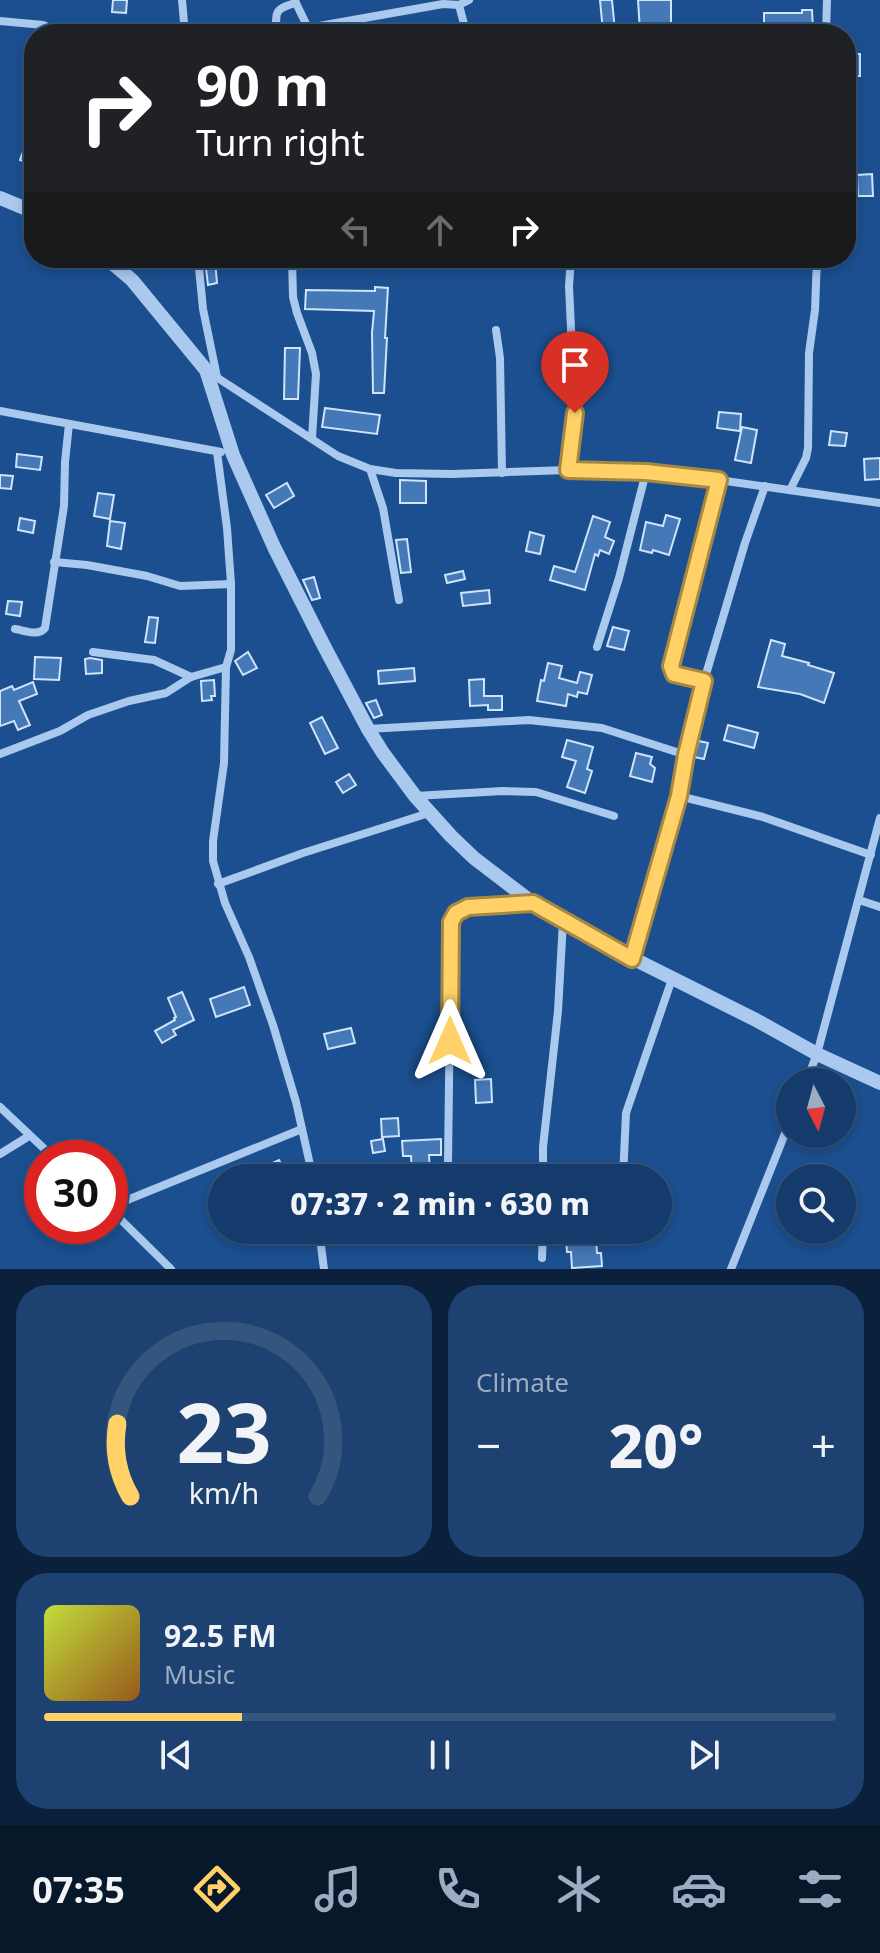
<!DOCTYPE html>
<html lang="en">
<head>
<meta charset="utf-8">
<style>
	body { margin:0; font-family:"Noto Sans",sans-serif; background:#1d4271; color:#f1f3f6; height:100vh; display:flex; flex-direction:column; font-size:30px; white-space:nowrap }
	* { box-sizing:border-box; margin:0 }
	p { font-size:26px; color:#9dadc1 }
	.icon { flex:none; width:44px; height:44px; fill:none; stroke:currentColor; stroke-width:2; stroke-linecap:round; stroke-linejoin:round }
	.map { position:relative; height:1269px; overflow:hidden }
	.drawer { display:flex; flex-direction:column; gap:16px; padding:16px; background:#0b203b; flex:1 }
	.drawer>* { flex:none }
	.top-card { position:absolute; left:24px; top:24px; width:832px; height:244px; border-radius:32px; box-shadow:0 4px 12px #0003,0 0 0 2px #33557e; background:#202124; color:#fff; overflow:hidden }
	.needle { width:52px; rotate:174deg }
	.fabs { position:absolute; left:776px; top:1068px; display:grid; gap:16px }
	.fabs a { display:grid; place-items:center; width:80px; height:80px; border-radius:50%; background:#143b6b; box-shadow:0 4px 12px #0003,0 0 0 2px #33557e; font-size:40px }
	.speed { position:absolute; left:24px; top:1140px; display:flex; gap:16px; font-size:40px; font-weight:700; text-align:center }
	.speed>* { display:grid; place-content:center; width:104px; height:104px; border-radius:50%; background:#143b6b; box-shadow:0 4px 12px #0003,0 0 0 2px #33557e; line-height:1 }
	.speed .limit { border:12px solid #d22; background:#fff; color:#111 }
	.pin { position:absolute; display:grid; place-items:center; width:68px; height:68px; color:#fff; margin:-82px -34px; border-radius:50% 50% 50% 0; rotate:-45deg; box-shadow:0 0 8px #0007 }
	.pin .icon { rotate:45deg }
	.me { position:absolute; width:88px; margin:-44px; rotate:0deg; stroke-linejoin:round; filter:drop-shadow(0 0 6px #0008) }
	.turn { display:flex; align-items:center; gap:28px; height:168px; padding:0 40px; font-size:36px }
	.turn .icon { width:104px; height:104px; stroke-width:2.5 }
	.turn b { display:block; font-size:56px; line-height:68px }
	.lanes { display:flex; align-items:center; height:76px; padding:0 40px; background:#0003; justify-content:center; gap:40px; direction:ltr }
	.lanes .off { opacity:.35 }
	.big { font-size:60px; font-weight:800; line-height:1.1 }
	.drawer .widget { flex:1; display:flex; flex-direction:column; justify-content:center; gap:12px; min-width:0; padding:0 28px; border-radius:32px; background:#1d4271 }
	.drawer .dial { align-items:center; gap:0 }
	.dial svg { height:208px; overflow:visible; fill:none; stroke:#33557e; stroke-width:7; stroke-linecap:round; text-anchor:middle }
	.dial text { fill:#f1f3f6; stroke:none }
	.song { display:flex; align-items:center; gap:24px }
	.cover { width:96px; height:96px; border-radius:12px; background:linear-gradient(135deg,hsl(70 70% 55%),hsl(30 70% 35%)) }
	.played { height:8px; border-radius:4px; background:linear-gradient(90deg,#ffd166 25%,#33557e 25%) }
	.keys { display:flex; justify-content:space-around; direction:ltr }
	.heat { display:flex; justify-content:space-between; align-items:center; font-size:44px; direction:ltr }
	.drawer .tiles { flex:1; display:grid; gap:16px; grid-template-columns:1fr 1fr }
	.widget:last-child { grid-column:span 2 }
	.trip { position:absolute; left:208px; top:1164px; width:464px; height:80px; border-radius:40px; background:#143b6b; box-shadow:0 4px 12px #0003,0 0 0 2px #33557e; font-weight:800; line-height:80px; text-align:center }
	.tab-bar { display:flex; height:128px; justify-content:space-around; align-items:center; background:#08182b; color:#9dadc1 }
	.tab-bar .icon { width:56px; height:56px }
	.tab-bar .on { color:#ffd166 }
	.tab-bar b { font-size:36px; color:#f1f3f6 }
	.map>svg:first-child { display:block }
	.building { fill:#4478b7; stroke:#cfe3fa; stroke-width:2 }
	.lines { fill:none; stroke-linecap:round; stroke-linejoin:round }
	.minor { stroke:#a9c9ee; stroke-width:8 }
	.tertiary { stroke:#a9c9ee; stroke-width:14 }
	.route-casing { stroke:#a68842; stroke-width:20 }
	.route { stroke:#ffd166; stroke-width:14 }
</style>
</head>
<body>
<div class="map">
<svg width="880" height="1269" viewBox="0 0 880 1269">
	<rect width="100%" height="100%" fill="#1b4f8f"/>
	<g class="building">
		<path d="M113,0H127L126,13L112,12Z"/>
		<path d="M600,0H612L615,31L603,32Z"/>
		<path d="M638,0H671V24H651V30L640,31Z"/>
		<path d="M802,10H812L813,30L803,31V26H764V13H802Z"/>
		<rect x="846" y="54" width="14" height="22"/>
		<path d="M26,144L34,148V166L20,160Z"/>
		<path d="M872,174L873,196H858L857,175Z"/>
		<path d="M215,260L217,283L208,285L205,261Z"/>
		<path d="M375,287L388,288L385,338H387L384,393H373L372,333L374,311L305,309L306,290L375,291Z"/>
		<path d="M285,348H300L298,399H284Z"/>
		<path d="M325,408L380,415L377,434L322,427Z"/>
		<path d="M719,412L741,414L740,431L717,428Z"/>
		<path d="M742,427L757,430L751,463L735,460Z"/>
		<path d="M831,431L847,433L845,446L829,445Z"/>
		<path d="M17,454L42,457L40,470L16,467Z"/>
		<path d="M880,458V479L865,480L864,459Z"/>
		<path d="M0,475L13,476L11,489L0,488Z"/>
		<path d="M400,480L426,481V503H400Z"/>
		<path d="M287,483L294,496L274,508L266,495Z"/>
		<path d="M98,493L114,495L110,519L94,516Z"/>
		<path d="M666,515L680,519L669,555L653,550L652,553L640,550L646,522L663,526Z"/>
		<path d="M593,516L610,522L605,537L614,541L609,554L600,550L598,556L595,554L585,590L550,580L554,566L575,572Z"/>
		<path d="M20,518L35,521L33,533L18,530Z"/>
		<path d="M110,521L125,523L121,549L107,546Z"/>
		<path d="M530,532L544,536L540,554L526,551Z"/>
		<path d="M407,539L411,572L401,573L396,540Z"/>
		<path d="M463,571L465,579L447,583L445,575Z"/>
		<path d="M314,577L320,598L312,600L303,580Z"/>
		<path d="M489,590L490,603L463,606L461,593Z"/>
		<path d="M8,601L22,602L20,616L6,614Z"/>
		<path d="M149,617L158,618L155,643L145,642Z"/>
		<path d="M613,627L629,631L624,650L607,646Z"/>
		<path d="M771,640L785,644L782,656L809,663L808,665L834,673L824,703L800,694L758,687Z"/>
		<path d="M248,652L257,668L243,675L235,661Z"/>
		<path d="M35,657L61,658L59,680L34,679Z"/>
		<path d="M90,658L102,660V673L86,674L85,659Z"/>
		<path d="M548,663L562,666L559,678L577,683L580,672L592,675L587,694L578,692L577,697L568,694L566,706L537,701L541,680L544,681Z"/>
		<path d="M414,668L415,681L379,684L378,671Z"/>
		<path d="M484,679V696H502V710H488V705L470,706L469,680Z"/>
		<path d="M214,680L215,696H211L212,700L202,701L201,681Z"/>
		<path d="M33,682L37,694L19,701L30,725L18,730L14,721L0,726V691L12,686L14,690Z"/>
		<path d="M376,700L382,715L374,718L366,703Z"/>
		<path d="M322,717L338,748L325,754L310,723Z"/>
		<path d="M728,725L758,733L754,748L724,740Z"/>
		<path d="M567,740L593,747L587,769L592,771L585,793L567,787L576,761L562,757Z"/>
		<path d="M699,741L708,743L704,759L694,757Z"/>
		<path d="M636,753L652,757L650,764L655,768L652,782L630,776Z"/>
		<path d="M349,774L356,785L343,793L336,782Z"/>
		<path d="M244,987L250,1005L216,1017L210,999Z"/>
		<path d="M182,992L194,1020L173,1030L176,1035L162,1043L155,1031L175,1020L174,1018L176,1017L168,998Z"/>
		<path d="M351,1028L355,1043L328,1049L324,1034Z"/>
		<path d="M491,1079L492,1102L476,1103L475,1080Z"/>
		<path d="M398,1118L399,1136L382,1137L381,1119Z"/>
		<path d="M383,1139L385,1151L373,1153L371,1141Z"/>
		<path d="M441,1139V1155H429L430,1173L412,1174L411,1156H403L402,1141Z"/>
		<path d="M279,1160L285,1171L272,1177L266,1166Z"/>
		<path d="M596,1236L597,1253H601L602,1266L572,1268L571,1252H567L566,1239Z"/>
	</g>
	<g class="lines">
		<g class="minor">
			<path d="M182,0L185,34"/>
			<path d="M295,1L311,34"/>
			<path d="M459,5L464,24L472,34"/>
			<path d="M0,21L43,25L65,34"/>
			<path d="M308,28L443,4L459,5L469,0"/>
			<path d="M277,34C275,12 274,9 296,3"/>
			<path d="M826,34L827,0"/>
			<path d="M198,258L203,309L217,377"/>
			<path d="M292,258L293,297L297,313L312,353L316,374L312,438"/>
			<path d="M496,330L500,358L502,473"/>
			<path d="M207,371L338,456L370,469L396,473L451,474L568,470L646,472L719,480L880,503"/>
			<path d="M0,411L221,452"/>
			<path d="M217,452L227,528L231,584V650L226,667L224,763L213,841V861L225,903L249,957L273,1025L296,1102L313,1178"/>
			<path d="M370,469L383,508L399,600"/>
			<path d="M568,470L575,413L569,286L571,258"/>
			<path d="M790,490L806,458L808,448L809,353L815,310L817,258"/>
			<path d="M54,562L87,565L147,576L180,586L231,584"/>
			<path d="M15,629C24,630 38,637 45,628L64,506L65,462L69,424"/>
			<path d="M597,647L619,578L646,472"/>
			<path d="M93,652L154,660L191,677"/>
			<path d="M704,681L674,674L671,666L719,480"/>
			<path d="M368,729L529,720L602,728L686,755"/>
			<path d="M0,754L60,731L88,715L129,701L166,693L191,677L226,667"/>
			<path d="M415,796L503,791L536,792L614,816"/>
			<path d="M679,796L763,817L871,855"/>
			<path d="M218,884L303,853L429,813"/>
			<path d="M859,900L880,907"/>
			<path d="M632,959L679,796L686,755L704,681L745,543L765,486"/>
			<path d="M806,1082L817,1054L880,818"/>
			<path d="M0,1107L54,1158"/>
			<path d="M0,1154L29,1136"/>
			<path d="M448,1164L451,922L456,913L468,907L533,903"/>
			<path d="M543,1178V1147L558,1011L563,921"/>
			<path d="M623,1178L626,1113L672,979"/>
			<path d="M110,1207L302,1129"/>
			<path d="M110,1209L171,1269"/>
			<path d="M319,1230L324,1269"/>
			<path d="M542,1258L543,1230"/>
			<path d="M731,1269L790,1121"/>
		</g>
		<g class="tertiary">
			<path d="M0,198L34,212"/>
			<path d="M106,258L132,280L206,370L233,455L274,547L324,646L368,729L383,753L415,796L451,836L474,858L533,903L598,941L756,1020L817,1054L880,1083"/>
		</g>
	</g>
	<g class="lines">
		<defs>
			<path id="route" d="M450,1041L451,922L456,913L468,907L533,903L632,959L679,796L686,755L704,681L674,674L671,666L719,480L646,472L568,470L575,413"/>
		</defs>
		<use href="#route" class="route-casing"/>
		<use href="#route" class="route"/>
	</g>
</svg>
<div class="fabs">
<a><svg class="needle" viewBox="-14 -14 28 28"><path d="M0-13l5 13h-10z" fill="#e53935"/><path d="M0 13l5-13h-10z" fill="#9dadc1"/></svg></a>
<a><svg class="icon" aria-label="search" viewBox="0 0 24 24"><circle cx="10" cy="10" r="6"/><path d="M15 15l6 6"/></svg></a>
</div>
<div class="speed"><div class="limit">30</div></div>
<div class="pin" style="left:575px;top:413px;background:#d93025"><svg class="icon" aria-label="arrive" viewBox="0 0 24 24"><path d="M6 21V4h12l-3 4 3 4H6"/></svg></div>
<svg class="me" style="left:450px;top:1041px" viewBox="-20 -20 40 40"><path d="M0-17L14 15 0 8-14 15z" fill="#ffd166" stroke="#fff" stroke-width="4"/></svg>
<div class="trip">07:37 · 2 min · 630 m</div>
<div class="top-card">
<div class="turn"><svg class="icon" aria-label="right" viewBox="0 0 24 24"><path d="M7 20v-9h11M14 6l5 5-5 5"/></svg><div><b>90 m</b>Turn right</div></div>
<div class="lanes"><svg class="icon off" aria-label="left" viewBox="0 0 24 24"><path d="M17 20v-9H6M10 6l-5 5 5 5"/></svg><svg class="icon off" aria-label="ahead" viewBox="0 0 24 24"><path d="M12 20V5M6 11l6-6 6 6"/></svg><svg class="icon" aria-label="right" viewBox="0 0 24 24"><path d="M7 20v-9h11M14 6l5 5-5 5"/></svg></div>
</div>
</div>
<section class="drawer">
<div class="tiles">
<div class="widget dial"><svg viewBox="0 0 100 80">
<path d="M14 69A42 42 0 1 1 86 69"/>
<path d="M14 69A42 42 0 0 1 9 41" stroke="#ffd166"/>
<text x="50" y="56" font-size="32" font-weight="700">23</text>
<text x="50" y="72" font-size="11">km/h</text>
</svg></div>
<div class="widget"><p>Climate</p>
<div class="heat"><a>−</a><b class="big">20°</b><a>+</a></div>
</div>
<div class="widget">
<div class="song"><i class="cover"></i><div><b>92.5 FM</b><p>Music</p></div></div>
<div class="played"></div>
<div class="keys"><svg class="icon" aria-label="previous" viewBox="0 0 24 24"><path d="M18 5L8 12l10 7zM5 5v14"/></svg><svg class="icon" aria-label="pause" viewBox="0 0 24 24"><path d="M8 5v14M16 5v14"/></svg><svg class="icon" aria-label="next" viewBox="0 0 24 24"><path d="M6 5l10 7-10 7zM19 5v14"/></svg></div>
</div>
</div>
</section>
<nav class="tab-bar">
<b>07:35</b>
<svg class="icon on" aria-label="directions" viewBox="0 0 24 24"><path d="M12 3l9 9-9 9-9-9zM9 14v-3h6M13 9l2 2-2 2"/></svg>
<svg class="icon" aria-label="music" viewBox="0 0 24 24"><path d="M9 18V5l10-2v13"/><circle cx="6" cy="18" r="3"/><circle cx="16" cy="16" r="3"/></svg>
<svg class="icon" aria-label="phone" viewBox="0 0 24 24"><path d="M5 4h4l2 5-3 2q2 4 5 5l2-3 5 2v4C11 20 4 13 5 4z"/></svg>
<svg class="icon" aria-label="climate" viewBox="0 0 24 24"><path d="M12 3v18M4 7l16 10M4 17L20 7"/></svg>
<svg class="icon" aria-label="car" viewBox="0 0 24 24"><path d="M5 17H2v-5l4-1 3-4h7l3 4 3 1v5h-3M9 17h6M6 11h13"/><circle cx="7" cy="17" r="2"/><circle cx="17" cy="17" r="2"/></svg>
<svg class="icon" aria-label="filters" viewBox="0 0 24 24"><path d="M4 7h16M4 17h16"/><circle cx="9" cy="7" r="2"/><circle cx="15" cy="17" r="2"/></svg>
</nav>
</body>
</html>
